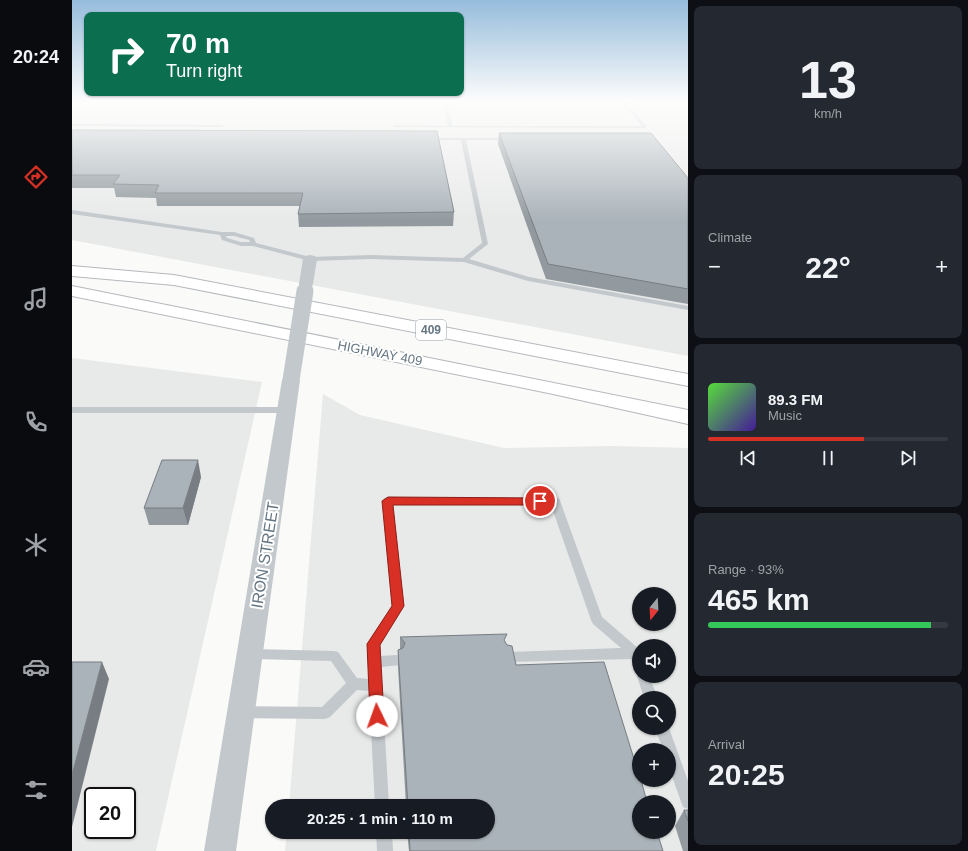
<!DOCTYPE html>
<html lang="en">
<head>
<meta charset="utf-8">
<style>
	body { margin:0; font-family:Helvetica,sans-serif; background:#242831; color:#f1f3f6; height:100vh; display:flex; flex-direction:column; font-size:15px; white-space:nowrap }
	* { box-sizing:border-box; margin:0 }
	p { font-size:13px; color:#9ea1a6 }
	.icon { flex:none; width:22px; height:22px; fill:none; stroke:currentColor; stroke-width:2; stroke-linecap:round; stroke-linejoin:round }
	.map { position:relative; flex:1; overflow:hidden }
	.sheet { display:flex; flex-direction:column; gap:6px; padding:6px; background:#0d0f14; width:280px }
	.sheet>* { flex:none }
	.guide { position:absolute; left:12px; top:12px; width:380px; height:84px; border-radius:8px; box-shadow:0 1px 3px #0004; background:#0b6e4f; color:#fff; overflow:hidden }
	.needle { width:26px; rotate:198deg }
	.buttons { position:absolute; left:560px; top:587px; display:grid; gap:8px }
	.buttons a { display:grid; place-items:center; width:44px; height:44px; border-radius:50%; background:#171b24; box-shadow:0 1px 3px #0004; font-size:20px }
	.speed { position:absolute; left:12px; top:787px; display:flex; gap:8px; font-size:20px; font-weight:700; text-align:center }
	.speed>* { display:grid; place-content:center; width:52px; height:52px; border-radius:50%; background:#171b24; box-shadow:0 1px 3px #0004; line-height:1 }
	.speed .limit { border:2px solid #111; border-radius:6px; background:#fff; color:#111 }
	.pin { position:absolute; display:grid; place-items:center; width:34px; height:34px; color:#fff; margin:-17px; border:2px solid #fff; border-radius:50%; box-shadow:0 1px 4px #0007 }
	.me { position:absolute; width:44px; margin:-22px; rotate:357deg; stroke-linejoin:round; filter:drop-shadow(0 0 3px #0008) }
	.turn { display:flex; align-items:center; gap:14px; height:84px; padding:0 16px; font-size:18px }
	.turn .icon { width:52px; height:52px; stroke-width:2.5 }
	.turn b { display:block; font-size:28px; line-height:34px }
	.big { font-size:30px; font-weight:600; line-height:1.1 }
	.sheet .tile { flex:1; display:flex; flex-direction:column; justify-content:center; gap:6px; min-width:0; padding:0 14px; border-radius:8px; background:#242831 }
	.sheet .dial { align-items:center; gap:0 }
	.dial b { font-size:52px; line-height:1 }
	.song { display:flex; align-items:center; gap:12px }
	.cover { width:48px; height:48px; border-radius:6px; background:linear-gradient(135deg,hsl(110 70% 55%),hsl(260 70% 35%)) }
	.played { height:4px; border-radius:2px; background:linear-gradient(90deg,#d93025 65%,#363941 65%) }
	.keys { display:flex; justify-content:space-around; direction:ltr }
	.heat { display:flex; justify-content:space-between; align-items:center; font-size:22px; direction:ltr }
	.charge { height:6px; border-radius:3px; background:linear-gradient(90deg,#34c759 93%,#363941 0) }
	.trip { position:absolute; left:193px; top:799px; width:230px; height:40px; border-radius:20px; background:#171b24; box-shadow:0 1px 3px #0004; font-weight:600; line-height:40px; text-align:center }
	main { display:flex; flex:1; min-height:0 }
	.dock { display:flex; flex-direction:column; width:72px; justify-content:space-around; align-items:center; background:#090b0e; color:#9ea1a6 }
	.dock .icon { width:28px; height:28px }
	.dock .on { color:#d93025 }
	.dock b { font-size:18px; color:#f1f3f6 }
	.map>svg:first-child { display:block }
	.built { fill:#e8e9e9; fill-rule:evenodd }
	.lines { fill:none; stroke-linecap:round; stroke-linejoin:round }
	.highway-casing { stroke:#b4b9bd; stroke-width:2 }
	.lane { fill:#c3c8cc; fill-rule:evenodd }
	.street { fill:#c3c8cc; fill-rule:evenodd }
	.highway { fill:#fff; fill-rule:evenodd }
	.street-bridge-far1 { stroke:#c3c8cc; stroke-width:13 }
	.street-bridge { stroke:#c3c8cc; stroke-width:17 }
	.wall { fill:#929a9f }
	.shaded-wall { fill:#777d82 }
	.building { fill:#aab3b9; stroke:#777d82 }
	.route { fill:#d93025; stroke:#8d1f18 }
	.labels { text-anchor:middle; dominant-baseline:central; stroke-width:4; stroke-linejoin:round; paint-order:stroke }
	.shield { fill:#fff; stroke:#939fa8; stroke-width:1 }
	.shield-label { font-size:12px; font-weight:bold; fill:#657683 }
	.street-label { font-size:13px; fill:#657683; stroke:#fff }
	.near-street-label { font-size:16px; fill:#657683; stroke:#fff }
</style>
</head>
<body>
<main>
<nav class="dock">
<b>20:24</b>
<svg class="icon on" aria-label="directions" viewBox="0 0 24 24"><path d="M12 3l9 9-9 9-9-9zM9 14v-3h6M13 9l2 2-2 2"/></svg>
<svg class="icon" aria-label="music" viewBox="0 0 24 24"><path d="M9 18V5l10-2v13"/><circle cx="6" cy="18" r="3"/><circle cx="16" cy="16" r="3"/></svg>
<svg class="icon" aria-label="phone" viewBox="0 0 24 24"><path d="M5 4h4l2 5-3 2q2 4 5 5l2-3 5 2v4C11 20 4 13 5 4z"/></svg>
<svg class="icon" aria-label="climate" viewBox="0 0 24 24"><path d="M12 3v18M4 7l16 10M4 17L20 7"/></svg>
<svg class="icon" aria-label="car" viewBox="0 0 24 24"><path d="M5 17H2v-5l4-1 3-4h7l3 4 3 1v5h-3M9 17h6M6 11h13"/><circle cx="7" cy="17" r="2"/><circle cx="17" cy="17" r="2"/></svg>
<svg class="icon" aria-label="filters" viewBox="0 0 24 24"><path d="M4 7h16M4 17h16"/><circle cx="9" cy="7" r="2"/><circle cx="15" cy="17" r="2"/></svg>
</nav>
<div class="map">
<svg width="616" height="851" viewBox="0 0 616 851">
	<rect width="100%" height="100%" fill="#fafaf8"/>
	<g class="built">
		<path d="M0,102H616V356L0,240Z"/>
		<path d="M0,358L190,382L84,851H0ZM21,796H55V830H21Z"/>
		<path d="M251,394L288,415L432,448L540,446L616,448V851H213L215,832H416V806H217ZM567,594H597V624H567ZM567,646H597V676H567ZM567,698H597V728H567ZM567,750H597V780H567ZM567,802H597V832H567Z"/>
	</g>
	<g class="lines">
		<defs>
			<g id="highway">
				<path d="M0,266L102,275L616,374V386L102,285L0,276Z"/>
				<path d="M0,286L616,410V424L481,394L0,296Z"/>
			</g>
		</defs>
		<use href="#highway" class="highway-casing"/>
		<g class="lane">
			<path d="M371,102H375L381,126H570L550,102H554L575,127L573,128L323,127L321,126L323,125L376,126Z"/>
			<path d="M0,124L150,125L152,126L150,127L0,126Z"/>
			<path d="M356,138H437L439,139L437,140H394L416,244L397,259L457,277L616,306V310L456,281L392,262L299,259L238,261L181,246H169L150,240L148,235L0,214V210L150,232H162L182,238L184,243L238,257L299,255L391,258L410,243L389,140H354ZM154,236H162L177,240L178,242H169L155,238Z"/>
			<path d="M0,407H215L219,410L215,413H0Z"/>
			<path d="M316,497L487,498L530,617L567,649V670L563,668L559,659L436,662L432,661L430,657L432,653L436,652L549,648L521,624L519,620L479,505H321L332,606L307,645L308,656L325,655L329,657L331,661L329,665L309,667L317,806H303L297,691L285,690L258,717L253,719L170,718L165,716L163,712L165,708L170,706L250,707L274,683L259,661L180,659L176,658L174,654L176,650L180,649L262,651L266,652L285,678L297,679L295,644L320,605L311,501L312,498Z"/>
			<path d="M567,672V676H577L586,698H572L565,676Z"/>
			<path d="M583,728H597L616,781V809L611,807L597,768V750H591Z"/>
			<path d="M304,832H320L321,851H305Z"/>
		</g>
		<g class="street">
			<path d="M238,255L243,256L245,259L241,284L239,287H229L227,284L231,259L233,256Z"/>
			<path d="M219,375L225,376L228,380L164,851H132L210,380L213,376Z"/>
		</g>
		<use href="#highway" class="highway"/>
		<path class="street-bridge-far1" d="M233,292L234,284"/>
		<path class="street-bridge" d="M219,380L233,291"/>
	</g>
	<g class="wall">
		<path d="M0,130L382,212L381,226L227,227L226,214L228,206H85L84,198L44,197L42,188H0Z"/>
		<path d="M427,133L616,178V304L474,279L426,144Z"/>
		<path d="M129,477L116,525H77L72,508Z"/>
		<path d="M328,637L433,642L444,665L591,851H337L335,832H416V806H334L326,667V650L328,649Z"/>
		<path d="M612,810H616V851H611L603,826Z"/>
	</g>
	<g class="shaded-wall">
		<path d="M126,460L129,477L116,525L111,508Z"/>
		<path d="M30,662L37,679L0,827V775Z"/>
	</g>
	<g class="building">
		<path d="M0,130L365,131L382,212L226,214L231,193H83L87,185L41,184L48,175H0Z"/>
		<path d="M427,133H579L616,178V289L476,264Z"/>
		<path d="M90,460H126L111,508H72Z"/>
		<path d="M435,634L432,640L435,645L440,646L444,665L532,662L567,775V780H569L575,802H567V832H585L591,851H338L337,832H416V806H336L326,650L331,648L333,643L328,637Z"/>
		<path d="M0,662H30L0,775Z"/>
		<path d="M612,810H616V821Z"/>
	</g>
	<linearGradient id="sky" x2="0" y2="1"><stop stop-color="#96bcdc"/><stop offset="0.46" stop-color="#fdfdfc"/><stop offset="1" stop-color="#fdfdfc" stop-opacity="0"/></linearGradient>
	<rect width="616" height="221" fill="url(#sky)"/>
	<path class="route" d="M316,497L468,498L473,501L468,505H321L332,606L308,645L312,716L310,720L305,722L300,720L298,716L295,644L320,606L310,501Z"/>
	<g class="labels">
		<rect class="shield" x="344" y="320" width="30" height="20" rx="3"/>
		<g class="shield-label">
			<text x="359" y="330">409</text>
		</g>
		<g class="street-label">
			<text transform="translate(308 353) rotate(11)">HIGHWAY 409</text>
		</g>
		<g class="near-street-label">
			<text transform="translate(193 555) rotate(-81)">IRON STREET</text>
		</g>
	</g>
</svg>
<div class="buttons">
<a><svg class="needle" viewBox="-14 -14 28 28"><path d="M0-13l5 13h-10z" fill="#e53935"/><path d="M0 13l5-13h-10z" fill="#9ea1a6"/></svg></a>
<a><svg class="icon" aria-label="sound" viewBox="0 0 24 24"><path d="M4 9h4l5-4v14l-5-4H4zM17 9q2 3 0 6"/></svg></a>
<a><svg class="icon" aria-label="search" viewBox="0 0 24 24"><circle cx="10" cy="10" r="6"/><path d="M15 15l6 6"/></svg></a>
<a>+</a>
<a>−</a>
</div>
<div class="speed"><div class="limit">20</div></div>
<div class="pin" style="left:468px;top:501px;background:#d93025"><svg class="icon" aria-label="arrive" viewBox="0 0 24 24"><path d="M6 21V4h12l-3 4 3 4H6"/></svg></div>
<svg class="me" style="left:305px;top:716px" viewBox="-20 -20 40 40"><circle r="19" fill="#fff"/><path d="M0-13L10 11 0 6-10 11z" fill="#d93025"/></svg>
<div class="trip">20:25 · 1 min · 110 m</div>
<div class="guide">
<div class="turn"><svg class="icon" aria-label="right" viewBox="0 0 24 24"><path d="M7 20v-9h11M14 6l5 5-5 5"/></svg><div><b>70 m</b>Turn right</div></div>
</div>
</div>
<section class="sheet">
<div class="tile dial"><b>13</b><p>km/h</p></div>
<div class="tile"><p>Climate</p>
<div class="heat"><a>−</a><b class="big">22°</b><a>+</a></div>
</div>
<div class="tile">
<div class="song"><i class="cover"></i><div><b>89.3 FM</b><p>Music</p></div></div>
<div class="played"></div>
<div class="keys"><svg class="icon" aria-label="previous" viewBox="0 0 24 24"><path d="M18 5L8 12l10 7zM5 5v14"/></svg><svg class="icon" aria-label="pause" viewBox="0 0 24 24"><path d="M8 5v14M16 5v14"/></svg><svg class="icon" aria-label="next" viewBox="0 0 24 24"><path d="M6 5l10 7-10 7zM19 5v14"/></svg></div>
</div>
<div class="tile"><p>Range · 93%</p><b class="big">465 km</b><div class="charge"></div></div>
<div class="tile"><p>Arrival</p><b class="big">20:25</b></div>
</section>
</main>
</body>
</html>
